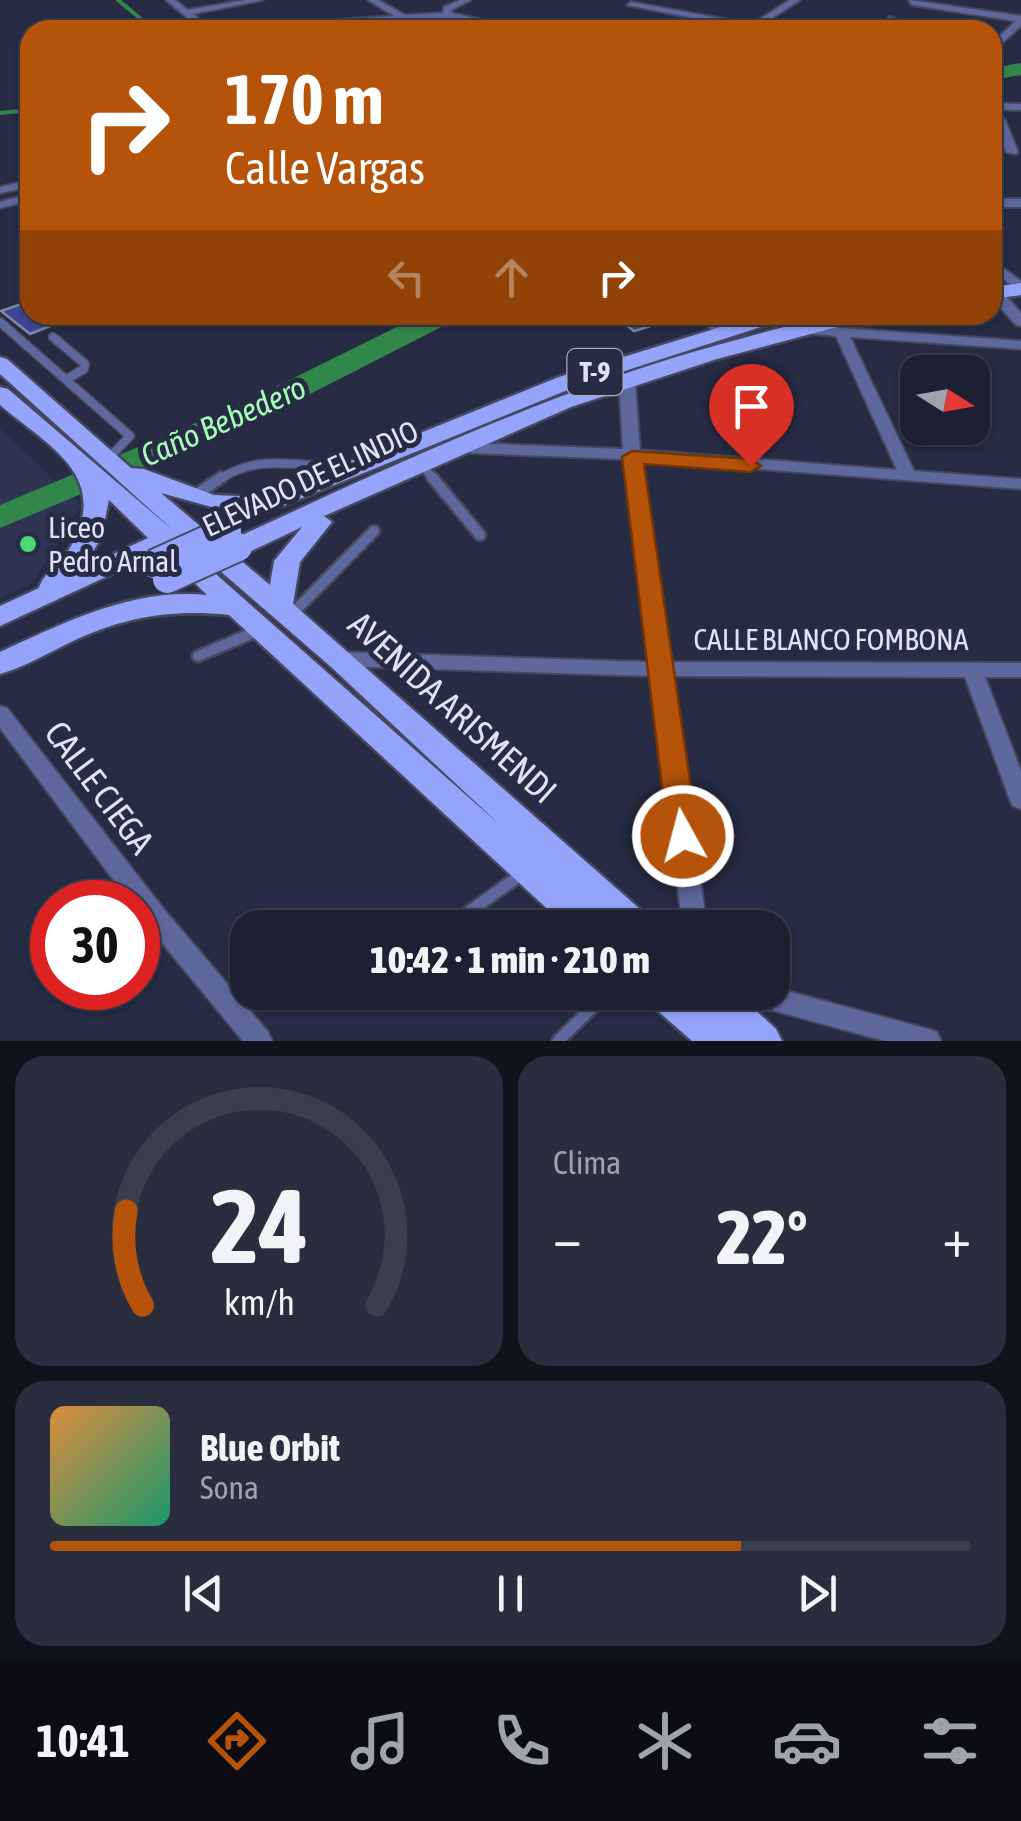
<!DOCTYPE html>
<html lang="es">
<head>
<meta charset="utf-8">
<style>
	body { margin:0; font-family:"Asap Condensed",sans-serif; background:#2a2d3e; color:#f1f3f6; height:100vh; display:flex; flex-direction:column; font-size:38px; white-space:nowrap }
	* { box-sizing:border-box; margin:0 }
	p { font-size:32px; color:#a0a3ac }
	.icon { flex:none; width:55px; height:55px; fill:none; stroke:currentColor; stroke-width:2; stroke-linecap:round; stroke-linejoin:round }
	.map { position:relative; height:1041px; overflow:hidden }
	.drawer { display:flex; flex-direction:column; gap:15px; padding:15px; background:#10121c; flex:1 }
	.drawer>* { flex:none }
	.top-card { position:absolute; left:20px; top:20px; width:982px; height:305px; border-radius:30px; box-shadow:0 2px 8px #0004,0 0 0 2px #3b3e4d; background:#b45309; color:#fff; overflow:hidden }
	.needle { width:65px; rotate:101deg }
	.controls { position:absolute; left:900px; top:355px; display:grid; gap:20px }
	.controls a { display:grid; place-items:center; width:90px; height:90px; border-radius:20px; background:#1d2032; box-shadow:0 2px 8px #0004,0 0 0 2px #3b3e4d; font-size:50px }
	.speed { position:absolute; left:30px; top:880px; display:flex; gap:20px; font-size:50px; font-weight:700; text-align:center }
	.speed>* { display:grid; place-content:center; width:130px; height:130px; border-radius:50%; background:#1d2032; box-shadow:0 2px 8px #0004,0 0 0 2px #3b3e4d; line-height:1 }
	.speed .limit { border:15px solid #d22; background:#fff; color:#111 }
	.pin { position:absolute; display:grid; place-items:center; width:85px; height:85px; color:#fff; margin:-102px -42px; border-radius:50% 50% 50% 0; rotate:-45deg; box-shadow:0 0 10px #0007 }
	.pin .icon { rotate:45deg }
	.me { position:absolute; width:110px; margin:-55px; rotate:353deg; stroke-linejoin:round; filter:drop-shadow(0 0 8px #0008) }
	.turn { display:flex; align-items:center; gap:35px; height:210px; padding:0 40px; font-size:45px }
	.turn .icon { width:130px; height:130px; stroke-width:2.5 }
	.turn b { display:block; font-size:70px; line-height:85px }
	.lanes { display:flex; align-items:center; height:95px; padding:0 40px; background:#0003; justify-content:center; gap:50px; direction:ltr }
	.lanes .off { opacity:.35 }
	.big { font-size:75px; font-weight:800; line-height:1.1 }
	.drawer .widget { flex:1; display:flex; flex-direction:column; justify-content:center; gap:15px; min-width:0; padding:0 35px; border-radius:30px; background:#2a2d3e }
	.drawer .dial { align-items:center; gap:0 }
	.dial svg { height:260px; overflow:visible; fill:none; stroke:#3b3e4d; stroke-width:7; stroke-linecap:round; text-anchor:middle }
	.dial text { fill:#f1f3f6; stroke:none }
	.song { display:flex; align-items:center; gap:30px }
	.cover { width:120px; height:120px; border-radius:15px; background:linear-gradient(135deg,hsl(30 70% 55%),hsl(160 70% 35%)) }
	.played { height:10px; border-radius:5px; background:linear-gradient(90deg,#b45309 75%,#3b3e4d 75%) }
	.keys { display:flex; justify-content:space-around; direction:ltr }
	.heat { display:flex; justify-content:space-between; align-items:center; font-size:55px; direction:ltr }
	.drawer .tiles { flex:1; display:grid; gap:15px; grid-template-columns:1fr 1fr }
	.widget:last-child { grid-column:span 2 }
	.trip { position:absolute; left:230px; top:910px; width:560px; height:100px; border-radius:30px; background:#1d2032; box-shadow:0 2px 8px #0004,0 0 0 2px #3b3e4d; font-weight:800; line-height:100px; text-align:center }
	.menu { display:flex; height:160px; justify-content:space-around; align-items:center; background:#0c0d14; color:#a0a3ac }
	.menu .icon { width:70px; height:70px }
	.menu .selected { color:#b45309 }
	.menu b { font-size:45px; color:#f1f3f6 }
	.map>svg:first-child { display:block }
	.built { fill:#2f3453 }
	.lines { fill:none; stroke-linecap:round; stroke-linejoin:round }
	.stream { stroke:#31874a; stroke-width:4 }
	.river { fill:#31874a; fill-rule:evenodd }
	.building { fill:#3f4794; stroke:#8086a3; stroke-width:2.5 }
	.service-far3-casing { stroke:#44485f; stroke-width:10 }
	.service-far2-casing { stroke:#44485f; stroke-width:11 }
	.service-far1-casing { stroke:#44485f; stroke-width:15 }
	.service-casing { stroke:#44485f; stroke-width:16 }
	.minor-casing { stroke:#44485f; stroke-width:4 }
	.primary-casing { stroke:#44485f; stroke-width:5 }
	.service-far3 { stroke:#5f689d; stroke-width:6 }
	.service-far2 { stroke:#5f689d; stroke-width:8 }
	.service-far1 { stroke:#5f689d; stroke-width:10 }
	.service { stroke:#5f689d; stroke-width:11 }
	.minor { fill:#5f689d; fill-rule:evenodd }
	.primary { fill:#95a4fa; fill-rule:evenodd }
	.primary-bridge-casing { stroke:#44485f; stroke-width:32; stroke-linecap:butt }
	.primary-bridge { stroke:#95a4fa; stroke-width:28 }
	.route { fill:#b45309; stroke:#753606; stroke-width:2.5 }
	.poi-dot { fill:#4dd676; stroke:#272b43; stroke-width:4 }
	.labels { text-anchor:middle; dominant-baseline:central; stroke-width:10; stroke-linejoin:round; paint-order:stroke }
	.shield { fill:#272b43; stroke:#a8acbe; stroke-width:2.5 }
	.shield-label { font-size:28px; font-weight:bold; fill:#dfe3f3 }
	.street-label { font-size:30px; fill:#dfe3f3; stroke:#272b43 }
	.poi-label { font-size:30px; fill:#dfe3f3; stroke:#272b43; text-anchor:start }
	.water-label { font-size:32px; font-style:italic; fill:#a7fbb8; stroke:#272b43 }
	.near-street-label { font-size:35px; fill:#dfe3f3; stroke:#272b43 }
</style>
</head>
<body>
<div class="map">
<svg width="1021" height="1041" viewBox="0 0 1021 1041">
	<rect width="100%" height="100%" fill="#272b43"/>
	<path class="built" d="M0,429L82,505L31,584L0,598Z"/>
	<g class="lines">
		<g class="stream">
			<path d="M118,0L154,30"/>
			<path d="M0,113L30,110"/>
		</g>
		<g class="river">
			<path d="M1021,63V75L992,80V68Z"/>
			<path d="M421,315H457L453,321L265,417L0,528V505L243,403Z"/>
		</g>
	</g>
	<g class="building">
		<path d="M30,301V315L73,317L30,334L1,311Z"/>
		<path d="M614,315H673L674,319L634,331Z"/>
	</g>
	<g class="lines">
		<defs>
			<g id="service-far3">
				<path d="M0,190L23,185L30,188"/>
				<path d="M0,205L30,197"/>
			</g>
			<g id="service-far2">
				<path d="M699,315L720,331"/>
				<path d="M0,322L130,436L109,458"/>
				<path d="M53,337L85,364L84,369L67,379"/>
				<path d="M426,470L434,480"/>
				<path d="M219,480C257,453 298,466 342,467"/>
			</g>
			<g id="service-far1">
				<path d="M432,477L480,535"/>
				<path d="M194,496L222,477"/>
				<path d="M292,614L374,531"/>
				<path d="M198,656L260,630"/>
			</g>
			<g id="service">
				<path d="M446,928L522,874"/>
				<path d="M558,1041L608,992"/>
			</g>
			<g id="minor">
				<path d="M166,0H175L188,10L245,0H263L193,14L212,30H202Z"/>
				<path d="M368,0H378L405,15L443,13L444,7L460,0H471L451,10L452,13L527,30C499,30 471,17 442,18C372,20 301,30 231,30L235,27L394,16Z"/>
				<path d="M790,0H800L754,30L627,5L631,2L752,24Z"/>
				<path d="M909,0L1021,16V26L992,52V43L1016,21L912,5Z"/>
				<path d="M889,17L923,28L924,30H911L886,22Z"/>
				<path d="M992,103L1021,104V110L992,109Z"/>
				<path d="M1000,117L1005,120L1018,152L1016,154L1006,152L995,120Z"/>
				<rect x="992" y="199" width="29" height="8"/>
				<path d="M992,260L1021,281V292L992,271Z"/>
				<path d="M992,285L997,286L1021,313V326L1016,325L992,298Z"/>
				<path d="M801,325L1021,341V349L850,337L914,471L1021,479V489L641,460L669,662L1021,663V677H985L1021,771V809L1013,806L1010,800L965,677L671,676L705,913L701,928H677L681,913L651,676L340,666L333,664L330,659L333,654L340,652L649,662L624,459L472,453L464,448L472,443L623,449L619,381L627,376L635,381L640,450L897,470L836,336L796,332L794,329Z"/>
				<path d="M0,706L7,708L162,907L268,1032L272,1041H243L144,921L138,912V902H130L0,728Z"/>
				<path d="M772,987L928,1029L937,1032L941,1041H885L772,1010L720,1013L711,1009L707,1001L712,992H772Z"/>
			</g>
			<g id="primary">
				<path d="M1021,283V295L992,299V287Z"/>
				<path d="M759,315H789L786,319L575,387L275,509L230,512L161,493L226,548L229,541C388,468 545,393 714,346C766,332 817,315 870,315L867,319L717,359L571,407L324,516L332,522L300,562L293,604L649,917L654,928H612L607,922L609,928H568L229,615C171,609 124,617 71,642C48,653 25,667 0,674V652C66,622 132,588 207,595L162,551L0,626V606L39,588C42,574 63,561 71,546C111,475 48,446 0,405V387L8,389L175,532L0,374V357L7,359L131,468L144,469L214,495L262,497L559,377ZM109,500L148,538L83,568L101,538ZM302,527L274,561L270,585L233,554L247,553ZM189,544L330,666L500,825L217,575L186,545Z"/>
				<path d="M645,992H736L776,1029L782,1041H692L650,1004Z"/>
			</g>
		</defs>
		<use href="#service-far3" class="service-far3-casing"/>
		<use href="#service-far2" class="service-far2-casing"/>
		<use href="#service-far1" class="service-far1-casing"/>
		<use href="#service" class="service-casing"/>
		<use href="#minor" class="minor-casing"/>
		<use href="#primary" class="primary-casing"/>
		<use href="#service-far3" class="service-far3"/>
		<use href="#service-far2" class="service-far2"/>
		<use href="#service-far1" class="service-far1"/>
		<use href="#service" class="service"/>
		<use href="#minor" class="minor"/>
		<use href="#primary" class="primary"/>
		<defs>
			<g id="primary-bridge">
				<path d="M154,564L227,531"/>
				<path d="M167,579L238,547"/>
			</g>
		</defs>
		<use href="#primary-bridge" class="primary-bridge-casing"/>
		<use href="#primary-bridge" class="primary-bridge"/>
	</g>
	<path class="route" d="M632,451L751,459L761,466L751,472L644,464L698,836L694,844L683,848L673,844L668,836L622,457Z"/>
	<circle class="poi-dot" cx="28" cy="544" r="10"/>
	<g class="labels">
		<rect class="shield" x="567.5" y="349" width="55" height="46" rx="8"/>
		<g class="shield-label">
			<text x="595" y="372">T-9</text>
		</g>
		<g class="street-label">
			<text transform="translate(310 478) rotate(-25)">ELEVADO DE EL INDIO</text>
			<text x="831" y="639">CALLE BLANCO FOMBONA</text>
		</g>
		<g class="poi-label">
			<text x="48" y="527">Liceo<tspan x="48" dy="34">Pedro Arnal</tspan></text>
		</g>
		<g class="water-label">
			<text transform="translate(223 421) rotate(-24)">Caño Bebedero</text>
		</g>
		<g class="near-street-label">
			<text transform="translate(453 707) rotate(42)">AVENIDA ARISMENDI</text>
			<text transform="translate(100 787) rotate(53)">CALLE CIEGA</text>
		</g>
	</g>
</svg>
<div class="controls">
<a><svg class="needle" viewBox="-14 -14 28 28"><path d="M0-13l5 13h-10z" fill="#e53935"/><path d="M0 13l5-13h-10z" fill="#a0a3ac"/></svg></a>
</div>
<div class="speed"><div class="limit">30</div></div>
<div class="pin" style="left:751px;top:466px;background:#d93025"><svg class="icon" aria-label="arrive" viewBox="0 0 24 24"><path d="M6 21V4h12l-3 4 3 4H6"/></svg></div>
<svg class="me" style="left:683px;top:836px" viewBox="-20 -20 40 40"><circle r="17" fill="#b45309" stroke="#fff" stroke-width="3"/><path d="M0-11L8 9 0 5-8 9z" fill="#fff"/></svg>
<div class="trip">10:42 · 1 min · 210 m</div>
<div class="top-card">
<div class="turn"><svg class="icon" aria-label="right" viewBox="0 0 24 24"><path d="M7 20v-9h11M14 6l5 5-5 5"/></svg><div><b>170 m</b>Calle Vargas</div></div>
<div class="lanes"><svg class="icon off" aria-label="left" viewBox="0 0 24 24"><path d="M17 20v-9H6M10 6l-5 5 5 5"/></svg><svg class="icon off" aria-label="ahead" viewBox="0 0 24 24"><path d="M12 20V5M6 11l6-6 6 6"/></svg><svg class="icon" aria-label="right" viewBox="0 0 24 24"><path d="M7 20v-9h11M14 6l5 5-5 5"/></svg></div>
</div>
</div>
<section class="drawer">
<div class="tiles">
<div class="widget dial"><svg viewBox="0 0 100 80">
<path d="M14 69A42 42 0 1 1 86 69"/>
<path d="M14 69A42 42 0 0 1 9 40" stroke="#b45309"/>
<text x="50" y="56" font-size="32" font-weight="700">24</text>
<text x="50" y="72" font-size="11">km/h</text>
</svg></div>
<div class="widget"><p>Clima</p>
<div class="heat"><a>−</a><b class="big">22°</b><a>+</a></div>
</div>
<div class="widget">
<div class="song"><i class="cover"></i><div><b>Blue Orbit</b><p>Sona</p></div></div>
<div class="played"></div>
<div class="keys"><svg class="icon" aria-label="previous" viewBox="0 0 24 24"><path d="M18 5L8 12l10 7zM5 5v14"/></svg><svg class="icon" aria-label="pause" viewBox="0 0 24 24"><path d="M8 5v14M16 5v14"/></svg><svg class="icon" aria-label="next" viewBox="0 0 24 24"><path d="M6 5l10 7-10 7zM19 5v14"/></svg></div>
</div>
</div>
</section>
<nav class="menu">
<b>10:41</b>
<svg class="icon selected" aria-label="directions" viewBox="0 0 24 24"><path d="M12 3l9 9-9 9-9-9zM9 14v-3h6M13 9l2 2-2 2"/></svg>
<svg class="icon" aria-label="music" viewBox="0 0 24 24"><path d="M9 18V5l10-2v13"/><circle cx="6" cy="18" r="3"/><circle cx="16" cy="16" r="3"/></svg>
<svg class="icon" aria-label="phone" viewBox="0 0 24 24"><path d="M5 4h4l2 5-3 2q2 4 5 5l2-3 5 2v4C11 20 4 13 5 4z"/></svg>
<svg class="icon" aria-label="climate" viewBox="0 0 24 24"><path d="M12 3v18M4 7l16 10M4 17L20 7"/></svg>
<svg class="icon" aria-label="car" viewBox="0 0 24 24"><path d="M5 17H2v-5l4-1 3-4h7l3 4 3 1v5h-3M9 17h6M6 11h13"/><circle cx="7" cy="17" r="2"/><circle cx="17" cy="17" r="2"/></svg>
<svg class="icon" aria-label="filters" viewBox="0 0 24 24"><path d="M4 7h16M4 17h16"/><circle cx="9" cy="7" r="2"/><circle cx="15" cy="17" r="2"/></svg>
</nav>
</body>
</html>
